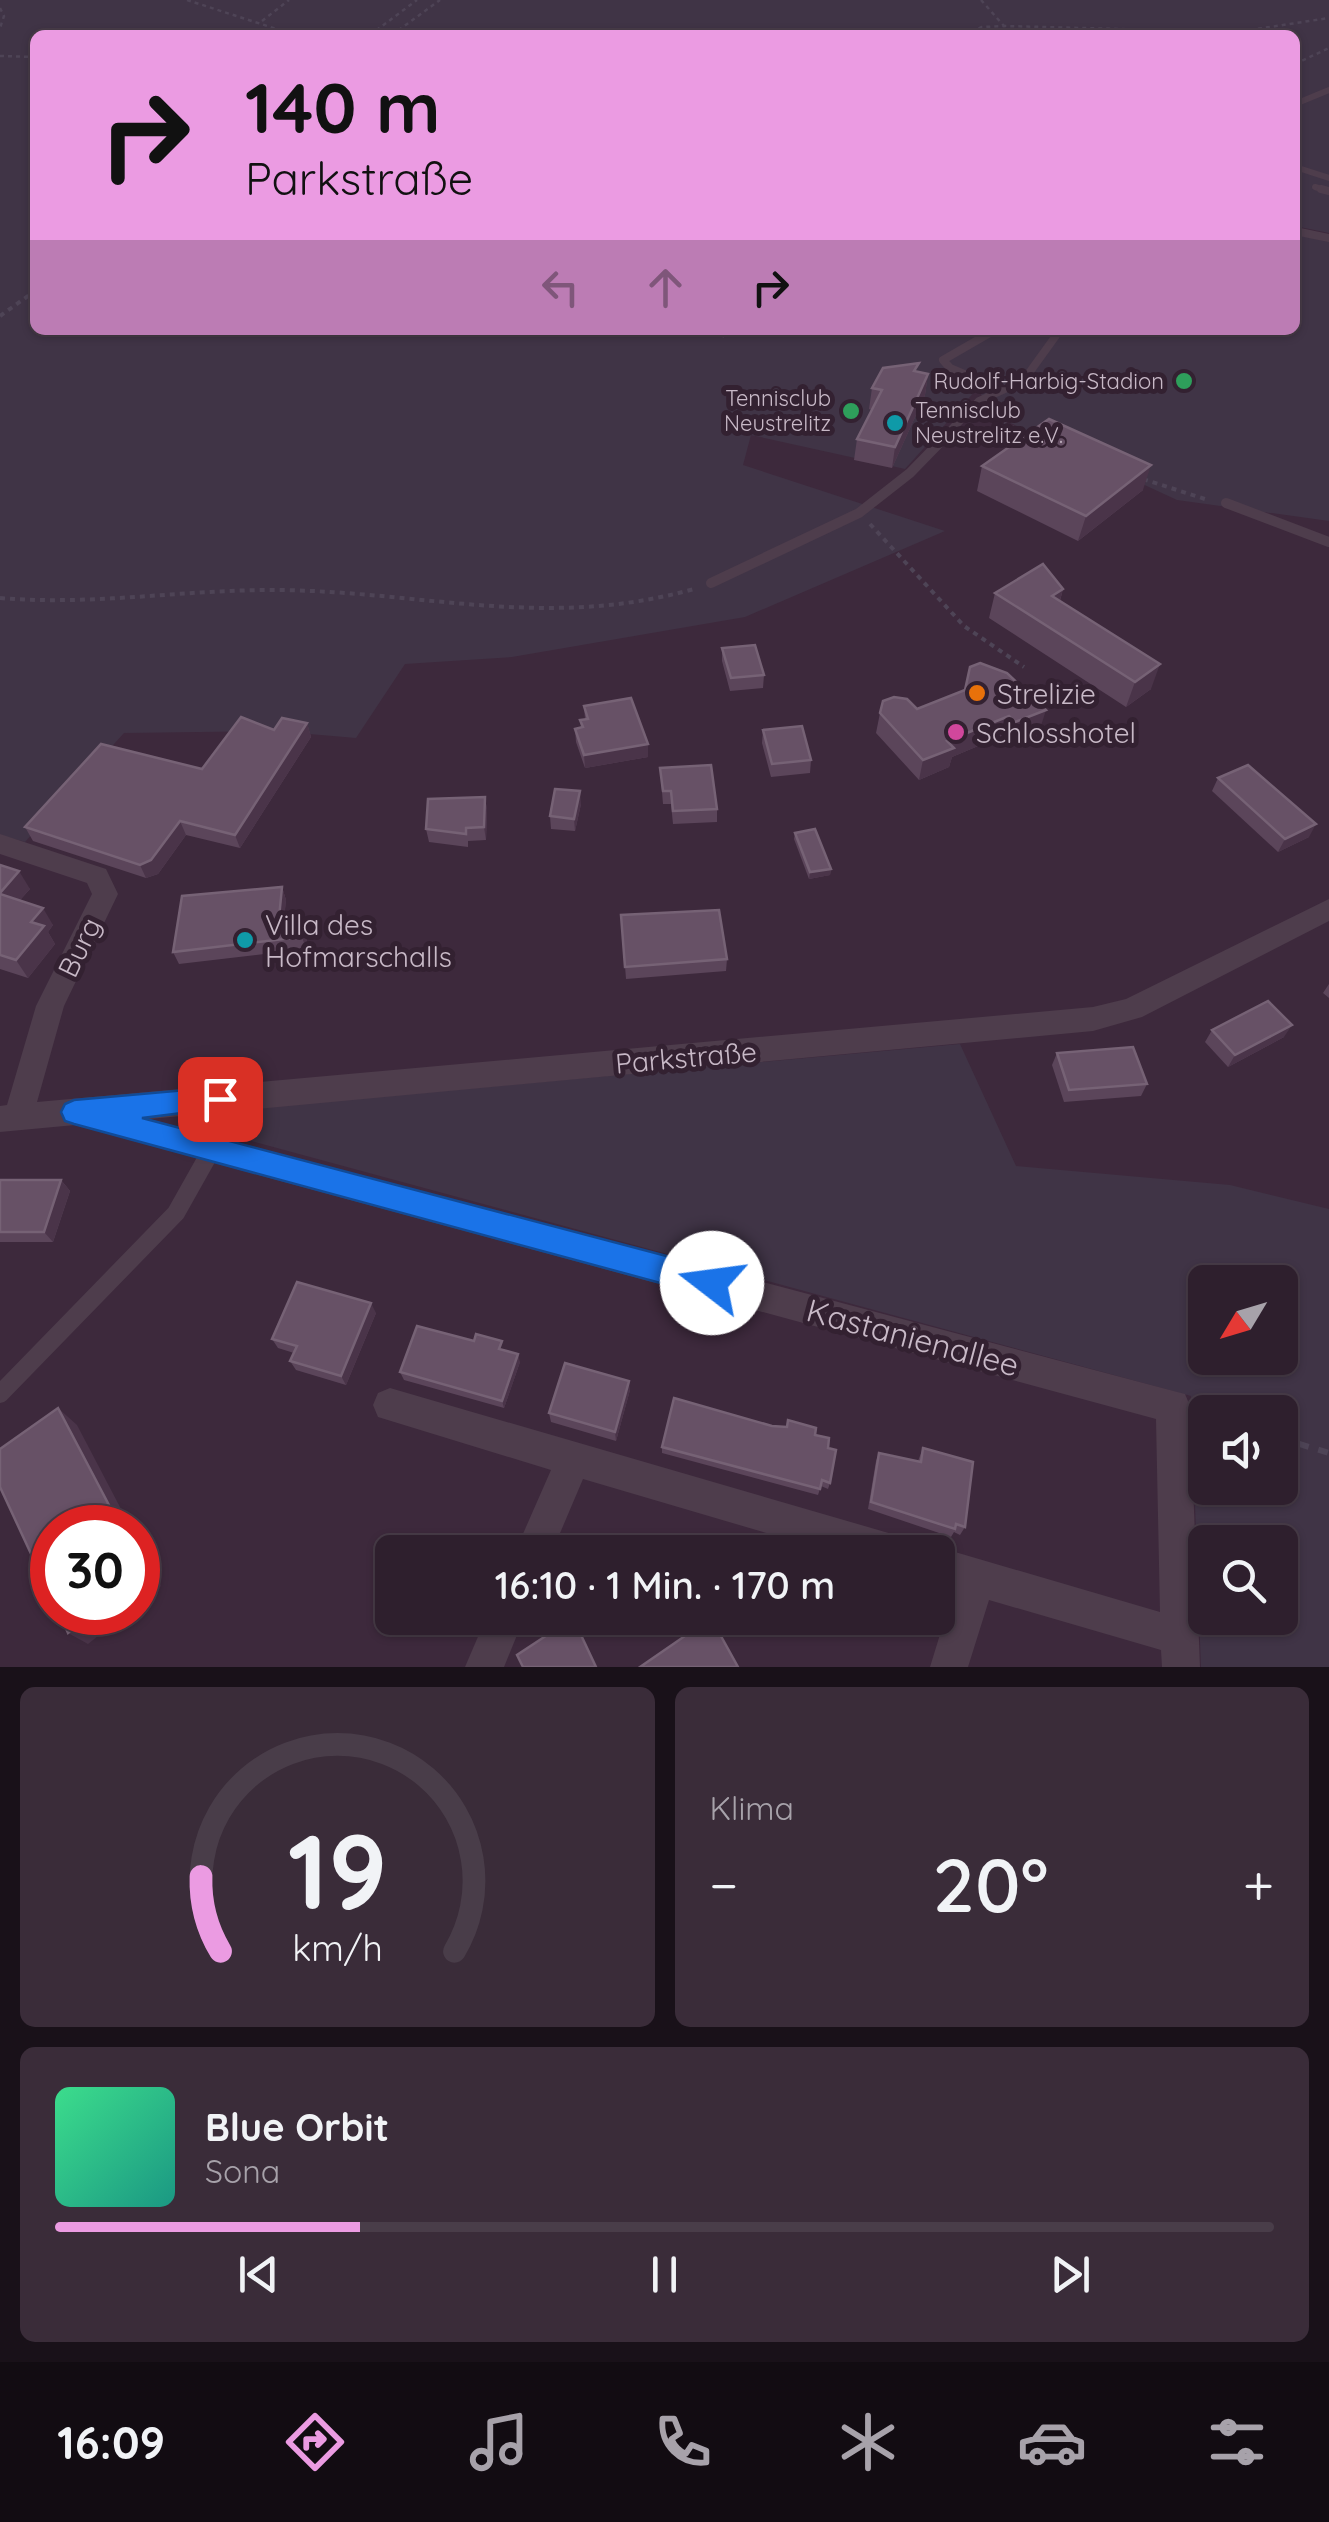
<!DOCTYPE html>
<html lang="de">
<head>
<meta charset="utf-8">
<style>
	body { margin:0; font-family:Quicksand,sans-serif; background:#3a2c39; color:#f1f3f6; height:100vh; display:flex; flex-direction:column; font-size:38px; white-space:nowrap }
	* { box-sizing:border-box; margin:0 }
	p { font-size:32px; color:#a7a2aa }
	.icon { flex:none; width:55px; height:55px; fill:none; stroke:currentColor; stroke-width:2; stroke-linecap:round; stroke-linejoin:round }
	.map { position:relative; height:1667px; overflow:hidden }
	.details { display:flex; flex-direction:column; gap:20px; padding:20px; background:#191119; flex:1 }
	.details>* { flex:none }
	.hud { position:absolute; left:30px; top:30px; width:1270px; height:305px; border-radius:15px; box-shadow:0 2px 8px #0004,0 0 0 2px #493d49; background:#eb9be2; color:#111; overflow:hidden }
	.needle { width:65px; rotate:232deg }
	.fabs { position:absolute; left:1188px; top:1265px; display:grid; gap:20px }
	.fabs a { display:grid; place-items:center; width:110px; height:110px; border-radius:15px; background:#2e1f2d; box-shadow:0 2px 8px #0004,0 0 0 2px #493d49; font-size:50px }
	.speed { position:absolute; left:30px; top:1505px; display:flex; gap:20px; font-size:50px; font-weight:700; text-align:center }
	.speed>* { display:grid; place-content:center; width:130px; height:130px; border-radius:50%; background:#2e1f2d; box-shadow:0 2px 8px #0004,0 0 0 2px #493d49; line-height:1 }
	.speed .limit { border:15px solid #d22; background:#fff; color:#111 }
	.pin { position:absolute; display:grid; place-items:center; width:85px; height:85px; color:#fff; margin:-42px; border-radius:20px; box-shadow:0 5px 15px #0006 }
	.me { position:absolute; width:110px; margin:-55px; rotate:285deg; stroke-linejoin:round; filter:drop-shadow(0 0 8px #0008) }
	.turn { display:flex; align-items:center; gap:35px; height:210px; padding:0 50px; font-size:45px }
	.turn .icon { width:130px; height:130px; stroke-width:2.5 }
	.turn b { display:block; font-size:70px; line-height:85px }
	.lanes { display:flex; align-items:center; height:95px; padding:0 50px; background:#0003; justify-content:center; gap:50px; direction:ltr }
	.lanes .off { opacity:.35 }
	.big { font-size:75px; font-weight:600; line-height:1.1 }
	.details .widget { flex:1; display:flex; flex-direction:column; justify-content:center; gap:15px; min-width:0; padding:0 35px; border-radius:15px; background:#3a2c39 }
	.details .dial { align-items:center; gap:0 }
	.dial svg { height:260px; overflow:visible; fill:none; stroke:#493d49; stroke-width:7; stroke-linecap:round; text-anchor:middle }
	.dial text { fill:#f1f3f6; stroke:none }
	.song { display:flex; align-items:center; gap:30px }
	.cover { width:120px; height:120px; border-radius:15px; background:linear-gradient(135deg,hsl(150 70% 55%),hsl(170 70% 35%)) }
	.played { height:10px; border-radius:5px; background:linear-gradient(90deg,#eb9be2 25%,#493d49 25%) }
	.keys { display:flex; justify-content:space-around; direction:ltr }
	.heat { display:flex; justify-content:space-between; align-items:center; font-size:55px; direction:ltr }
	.details .tiles { flex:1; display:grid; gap:20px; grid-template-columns:1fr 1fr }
	.widget:last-child { grid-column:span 2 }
	.trip { position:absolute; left:375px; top:1535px; width:580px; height:100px; border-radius:15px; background:#2e1f2d; box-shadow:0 2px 8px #0004,0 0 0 2px #493d49; font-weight:600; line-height:100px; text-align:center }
	.tab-bar { display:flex; height:160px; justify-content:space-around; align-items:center; background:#120c12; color:#a7a2aa }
	.tab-bar .icon { width:70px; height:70px }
	.tab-bar .on { color:#eb9be2 }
	.tab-bar b { font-size:45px; color:#f1f3f6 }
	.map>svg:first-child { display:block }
	.green { fill:#403446; fill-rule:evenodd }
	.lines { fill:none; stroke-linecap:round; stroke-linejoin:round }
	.path-far2 { stroke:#4e4456; stroke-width:2.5; stroke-dasharray:4 4; stroke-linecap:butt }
	.path-far1 { stroke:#4e4456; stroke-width:4; stroke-dasharray:5 5; stroke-linecap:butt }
	.path { stroke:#4e4456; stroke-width:6; stroke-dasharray:10 10; stroke-linecap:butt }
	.service-far3 { stroke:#4e3d4c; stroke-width:6 }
	.service-far2 { stroke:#4e3d4c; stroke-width:8 }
	.service-far1 { stroke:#4e3d4c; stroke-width:10 }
	.service { stroke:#4e3d4c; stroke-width:18 }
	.minor { fill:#4e3d4c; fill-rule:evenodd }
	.wall { fill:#5b455a }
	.shaded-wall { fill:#4a3449 }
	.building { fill:#675166; stroke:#766275; stroke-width:2.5 }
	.route { fill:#1a73e8; stroke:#114b97; stroke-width:2.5 }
	.leisure-dot { fill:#2e9e5b; stroke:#332131; stroke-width:4 }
	.culture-dot { fill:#0f9aa8; stroke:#332131; stroke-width:4 }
	.food-dot { fill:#e8710a; stroke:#332131; stroke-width:4 }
	.hotel-dot { fill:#d1479c; stroke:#332131; stroke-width:4 }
	.labels { text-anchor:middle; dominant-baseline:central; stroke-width:10; stroke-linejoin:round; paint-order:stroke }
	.far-poi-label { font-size:22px; fill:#c8b9c7; stroke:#332131; text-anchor:end }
	.poi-label { font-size:28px; fill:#c8b9c7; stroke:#332131; text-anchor:start }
	.street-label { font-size:28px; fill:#c8b9c7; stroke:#332131 }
	.near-street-label { font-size:32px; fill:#c8b9c7; stroke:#332131 }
</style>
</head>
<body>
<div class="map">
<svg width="1329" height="1667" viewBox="0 0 1329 1667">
	<rect width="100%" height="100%" fill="#3d293c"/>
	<g class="green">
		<path d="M0,0H1329V233L1295,226V35H35V330H1295V234L1329,242V521L1177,500L991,414L978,388L905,469L751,435L743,465L945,531L745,617L512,657L405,664L356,738L274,731L124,733L25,842L0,835Z"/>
		<path d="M960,1044L1016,1166L1230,1185L1329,1209V1667H1201L1191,1396L240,1138L219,1125L223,1114L232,1110ZM1205,1282H1280V1358H1205ZM1205,1412H1280V1488H1205ZM1205,1542H1280V1618H1205Z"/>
	</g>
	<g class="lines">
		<g class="path-far2">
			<path d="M187,0L295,35"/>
			<path d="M981,0L1012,35"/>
			<path d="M0,8L4,16L0,28"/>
			<path d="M262,21L289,0"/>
			<path d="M370,35L417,0"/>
			<path d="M392,35L440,0"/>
			<path d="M964,35L982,27L1005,26L1237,32L1329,18"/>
			<path d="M0,56L35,57"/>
			<path d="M1295,64L1329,48"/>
		</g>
		<g class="path-far1">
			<path d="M0,316L35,291"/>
			<path d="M722,337L725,330"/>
			<path d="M985,416L1031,435"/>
			<path d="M1143,479L1208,500"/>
			<path d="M870,524L964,626L1024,667"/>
			<path d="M0,598C94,606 186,589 280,590C427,592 547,630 694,589"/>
		</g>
		<path class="path" d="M1280,1438L1329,1453"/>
		<g class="service-far3">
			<path d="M1295,104L1329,90"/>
			<path d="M1295,167L1329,178"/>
			<path d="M1315,187L1329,191"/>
		</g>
		<g class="service-far2">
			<path d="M1321,189L1329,191"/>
			<path d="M1295,231L1329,238"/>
			<path d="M995,330L943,360L950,368L1002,390"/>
			<path d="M946,435L979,401L1024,380L1060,330"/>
		</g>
		<g class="service-far1">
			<path d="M1226,503L1329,542"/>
			<path d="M711,583L859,513L910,473L949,433"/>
		</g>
		<path class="service" d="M0,1394L176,1213L212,1149"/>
		<g class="minor">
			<path d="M0,834L106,869L118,894L64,1006L37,1102L1093,1007L1126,999L1329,899V921L1142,1017L1093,1031L149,1119L1185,1394L1190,1406L1200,1667H1162L1161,1650L989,1600L968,1667H930L954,1589L938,1584V1552H926L938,1547L1160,1612L1156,1419L75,1125L0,1132V1106L7,1105L36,1006L92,894L87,883L0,854Z"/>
			<path d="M390,1388L892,1534L905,1539L910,1552H831L583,1479L552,1552H515L551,1470L378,1417L373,1405L378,1393Z"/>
			<path d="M486,1618H524L504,1667H465Z"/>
		</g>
	</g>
	<g class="wall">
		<path d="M917,372L928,374L925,395L892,468L854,460L857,439L872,410L869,409L872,388Z"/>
		<path d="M982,466L1143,490L1078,541L977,491Z"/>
		<path d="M1063,589L1060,601L1151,689L1126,707L989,618L995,593Z"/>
		<path d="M722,648L764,675L763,688L730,691L722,661Z"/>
		<path d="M964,690L1040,729L1010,741L1004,735L952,757L949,767L919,780L876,733L880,713L917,709Z"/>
		<path d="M584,706L648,744V757L585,768L576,742L575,729L581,728L580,720L585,719Z"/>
		<path d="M307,723L311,737L240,848L186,835L158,874L146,878L33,841L25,827L202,769L274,730Z"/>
		<path d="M763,730L811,760L810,773L771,777L762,743Z"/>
		<path d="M660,768L717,809V822L673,824L671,804H663Z"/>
		<path d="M1218,778L1309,837L1278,852L1212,791Z"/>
		<path d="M485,797L487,810L486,840L468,841V847L429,842L426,829Z"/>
		<path d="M581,804L575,831L551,829L550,816Z"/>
		<path d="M795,833L831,869L830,875L809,879L794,839Z"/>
		<path d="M0,865L30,889L20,900L53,925L48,932L55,944L28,978L0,969Z"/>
		<path d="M282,887L286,900L284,918L308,929L306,949L179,964L173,952Z"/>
		<path d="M621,915L727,959L726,971L626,979Z"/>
		<path d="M1329,984V998L1323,993Z"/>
		<path d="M1212,1030L1284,1037L1228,1067L1205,1042Z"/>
		<path d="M1057,1053L1147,1084L1141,1096L1064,1102L1052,1065Z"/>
		<path d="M0,1180H61L70,1191L53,1242H0Z"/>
		<path d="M376,1313L346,1385L296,1370L290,1361L294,1353L278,1348L272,1339Z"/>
		<path d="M504,1349L520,1362L504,1408L404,1380L400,1372Z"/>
		<path d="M630,1390L616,1441L551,1422L549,1413Z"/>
		<path d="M772,1426L815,1435L828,1448L830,1483L828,1489L821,1486L818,1495L662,1453V1447Z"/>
		<path d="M923,1448L965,1527L960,1535L954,1532L951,1537L868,1509L876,1461L879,1453L918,1461Z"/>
	</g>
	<g class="shaded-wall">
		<path d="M928,374L925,395L892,468L895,447Z"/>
		<path d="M1151,465L1143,490L1078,541L1086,516Z"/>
		<path d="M1063,589L1056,615L1052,596Z"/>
		<path d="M1160,664L1151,689L1126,707L1135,682Z"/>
		<path d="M1046,710L1040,729L1010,741L1015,722Z"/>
		<path d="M1009,716L1004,735L952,757L949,767L919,780L923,760L947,741Z"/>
		<path d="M307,723L311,737L240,848L235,835Z"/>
		<path d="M648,744V757L585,768L584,755Z"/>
		<path d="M580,791L581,804L575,831L574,819Z"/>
		<path d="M485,797L487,810L486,840L484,827Z"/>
		<path d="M180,821L186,835L158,874L146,878L140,865Z"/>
		<path d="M1316,824L1309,837L1278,852L1285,839Z"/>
		<path d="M831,869L830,875L809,879L810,872Z"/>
		<path d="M19,871L30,889L10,911L0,893Z"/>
		<path d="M282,887L286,900L283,931L279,918Z"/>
		<path d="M43,908L53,925L48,932L55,944L28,978L16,960L31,922Z"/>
		<path d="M303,916L308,929L306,949L302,937Z"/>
		<path d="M1292,1025L1284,1037L1228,1067L1235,1055Z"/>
		<path d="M61,1180L70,1191L53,1242L44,1232Z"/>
		<path d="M371,1303L376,1313L346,1385L341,1376Z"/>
		<path d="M518,1354L520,1362L504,1408L502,1401Z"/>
		<path d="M629,1381L630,1390L616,1441L615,1432Z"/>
		<path d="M58,1408L77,1425L131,1528H121Z"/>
		<path d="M138,1540L161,1586L138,1605Z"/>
		<path d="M94,1612H128L88,1644L68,1633Z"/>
	</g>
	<g class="building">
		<path d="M919,363L914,371L928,374L895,447L857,439L882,390L872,388L883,368Z"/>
		<path d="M1049,419L1151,465L1086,516L982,466Z"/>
		<path d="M1043,564L1063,589L1052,596L1160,664L1135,682L995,593Z"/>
		<path d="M755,645L764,675L731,678L722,648Z"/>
		<path d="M980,663L1007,673L1046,710L1015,722L1009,716L947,741L954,748L923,760L880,713L883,701L894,697L907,699L917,709L965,690L970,667Z"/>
		<path d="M631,698L648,744L584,755L575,729L583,727L580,720L588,719L584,706Z"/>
		<path d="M241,717L274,730L282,718L307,723L235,835L180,821L151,860L140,865L25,827L101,744L202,769Z"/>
		<path d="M802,726L811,760L772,764L763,730Z"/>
		<path d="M711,765L717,809L673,811L671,791H663L660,768Z"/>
		<path d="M1248,765L1316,824L1285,839L1218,778Z"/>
		<path d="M555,789L580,791L574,819L550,816Z"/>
		<path d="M485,797L484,827L466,828V834L426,829L428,799Z"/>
		<path d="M815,829L831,869L810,872L795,833Z"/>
		<path d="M0,865L19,871L0,893Z"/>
		<path d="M282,887L279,918L303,916L302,937L173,952L182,896Z"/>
		<path d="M0,894L43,908L31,922L44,926L16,960L0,955Z"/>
		<path d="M719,910L727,959L625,967L621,915Z"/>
		<path d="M1268,1001L1292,1025L1235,1055L1212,1030Z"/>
		<path d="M1133,1047L1147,1084L1069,1090L1057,1053Z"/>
		<path d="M0,1180H61L44,1232H0Z"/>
		<path d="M297,1282L371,1303L341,1376L290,1361L297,1346L272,1339Z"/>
		<path d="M417,1326L474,1341L476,1334L502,1341L499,1349L518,1354L502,1401L400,1372Z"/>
		<path d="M565,1363L629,1381L615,1432L549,1413Z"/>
		<path d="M674,1398L772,1426L787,1427L788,1420L816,1428L815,1435L829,1438L828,1448L836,1450L830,1483L822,1480L820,1489L662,1447Z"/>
		<path d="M58,1408L121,1528H52V1599L0,1487V1449Z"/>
		<path d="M923,1448L973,1462L965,1527L956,1524L955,1529L871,1502L879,1453L921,1462Z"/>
		<path d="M138,1560L145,1573L138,1579Z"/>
		<path d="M59,1612H94L68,1633Z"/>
		<path d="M573,1618L596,1667H523L517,1655Z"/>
		<path d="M711,1618L738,1667H640Z"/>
	</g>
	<path class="route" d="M220,1087L230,1091L234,1099L230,1107L142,1118L712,1268L722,1272L727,1283L722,1293L712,1297L74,1124L65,1121L61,1112L65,1104L74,1100Z"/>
	<g class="leisure-dot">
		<circle cx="1184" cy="381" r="10"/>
		<circle cx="851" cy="411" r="10"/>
	</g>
	<g class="culture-dot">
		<circle cx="895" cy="423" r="10"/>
		<circle cx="245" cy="940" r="10"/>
	</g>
	<circle class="food-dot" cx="977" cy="693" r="10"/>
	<circle class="hotel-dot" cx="956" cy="732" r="10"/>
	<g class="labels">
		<g class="far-poi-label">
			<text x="1164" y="381">Rudolf-Harbig-Stadion</text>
			<text x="831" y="398">Tennisclub<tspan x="831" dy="25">Neustrelitz</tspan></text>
			<text x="915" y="410" text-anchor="start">Tennisclub<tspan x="915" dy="25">Neustrelitz e.V.</tspan></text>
		</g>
		<g class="poi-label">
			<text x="997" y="693">Strelizie</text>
			<text x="976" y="732">Schlosshotel</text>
			<text x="265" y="924">Villa des<tspan x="265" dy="32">Hofmarschalls</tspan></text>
		</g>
		<g class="street-label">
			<text transform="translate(79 947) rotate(-64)">Burg</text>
			<text transform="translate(686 1057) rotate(-5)">Parkstraße</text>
		</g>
		<g class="near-street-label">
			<text transform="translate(913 1337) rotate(15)">Kastanienallee</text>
		</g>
	</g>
</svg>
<div class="fabs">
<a><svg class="needle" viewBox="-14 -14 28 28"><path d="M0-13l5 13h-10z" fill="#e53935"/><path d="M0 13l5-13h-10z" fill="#a7a2aa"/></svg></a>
<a><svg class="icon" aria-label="sound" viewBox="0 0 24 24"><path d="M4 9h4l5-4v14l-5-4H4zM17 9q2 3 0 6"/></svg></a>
<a><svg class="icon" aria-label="search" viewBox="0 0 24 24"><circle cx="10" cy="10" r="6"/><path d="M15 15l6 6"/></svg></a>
</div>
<div class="speed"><div class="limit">30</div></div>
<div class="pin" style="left:220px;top:1099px;background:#d93025"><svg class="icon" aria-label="arrive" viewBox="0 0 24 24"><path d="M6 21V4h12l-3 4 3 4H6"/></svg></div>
<svg class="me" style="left:712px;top:1283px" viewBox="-20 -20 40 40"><circle r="19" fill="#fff"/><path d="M0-13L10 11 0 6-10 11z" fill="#1a73e8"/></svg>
<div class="trip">16:10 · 1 Min. · 170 m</div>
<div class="hud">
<div class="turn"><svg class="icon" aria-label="right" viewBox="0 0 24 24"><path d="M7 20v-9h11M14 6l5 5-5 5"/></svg><div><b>140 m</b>Parkstraße</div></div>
<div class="lanes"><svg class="icon off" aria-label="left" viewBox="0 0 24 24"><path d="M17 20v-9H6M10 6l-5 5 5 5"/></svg><svg class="icon off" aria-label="ahead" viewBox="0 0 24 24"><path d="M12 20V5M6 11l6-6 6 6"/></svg><svg class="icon" aria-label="right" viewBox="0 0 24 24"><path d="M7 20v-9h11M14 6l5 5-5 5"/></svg></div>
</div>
</div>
<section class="details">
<div class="tiles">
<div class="widget dial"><svg viewBox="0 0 100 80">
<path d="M14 69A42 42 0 1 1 86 69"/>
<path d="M14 69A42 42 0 0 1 8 46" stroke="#eb9be2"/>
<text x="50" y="56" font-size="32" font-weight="700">19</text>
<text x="50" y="72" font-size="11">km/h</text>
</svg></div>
<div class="widget"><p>Klima</p>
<div class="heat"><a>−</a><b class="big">20°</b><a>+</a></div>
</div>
<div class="widget">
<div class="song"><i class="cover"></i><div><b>Blue Orbit</b><p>Sona</p></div></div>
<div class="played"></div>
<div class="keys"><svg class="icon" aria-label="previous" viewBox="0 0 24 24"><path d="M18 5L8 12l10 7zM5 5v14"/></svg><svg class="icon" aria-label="pause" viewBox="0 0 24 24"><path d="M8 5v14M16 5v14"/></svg><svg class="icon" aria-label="next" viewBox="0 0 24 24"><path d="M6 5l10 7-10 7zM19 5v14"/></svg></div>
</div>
</div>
</section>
<nav class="tab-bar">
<b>16:09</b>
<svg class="icon on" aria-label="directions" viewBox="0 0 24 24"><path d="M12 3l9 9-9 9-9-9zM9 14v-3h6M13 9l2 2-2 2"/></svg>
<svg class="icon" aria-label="music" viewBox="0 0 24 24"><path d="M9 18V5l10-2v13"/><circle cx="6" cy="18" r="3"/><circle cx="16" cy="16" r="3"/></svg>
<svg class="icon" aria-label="phone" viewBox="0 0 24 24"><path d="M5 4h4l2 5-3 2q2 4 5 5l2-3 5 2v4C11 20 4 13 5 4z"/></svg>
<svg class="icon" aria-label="climate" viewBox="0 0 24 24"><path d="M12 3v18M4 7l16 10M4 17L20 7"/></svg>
<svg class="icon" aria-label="car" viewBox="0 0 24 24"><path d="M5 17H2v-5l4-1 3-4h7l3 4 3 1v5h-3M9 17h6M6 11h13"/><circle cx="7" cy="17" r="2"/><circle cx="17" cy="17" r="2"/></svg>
<svg class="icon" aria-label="filters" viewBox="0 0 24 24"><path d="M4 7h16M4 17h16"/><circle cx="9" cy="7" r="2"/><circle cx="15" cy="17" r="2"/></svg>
</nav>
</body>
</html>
